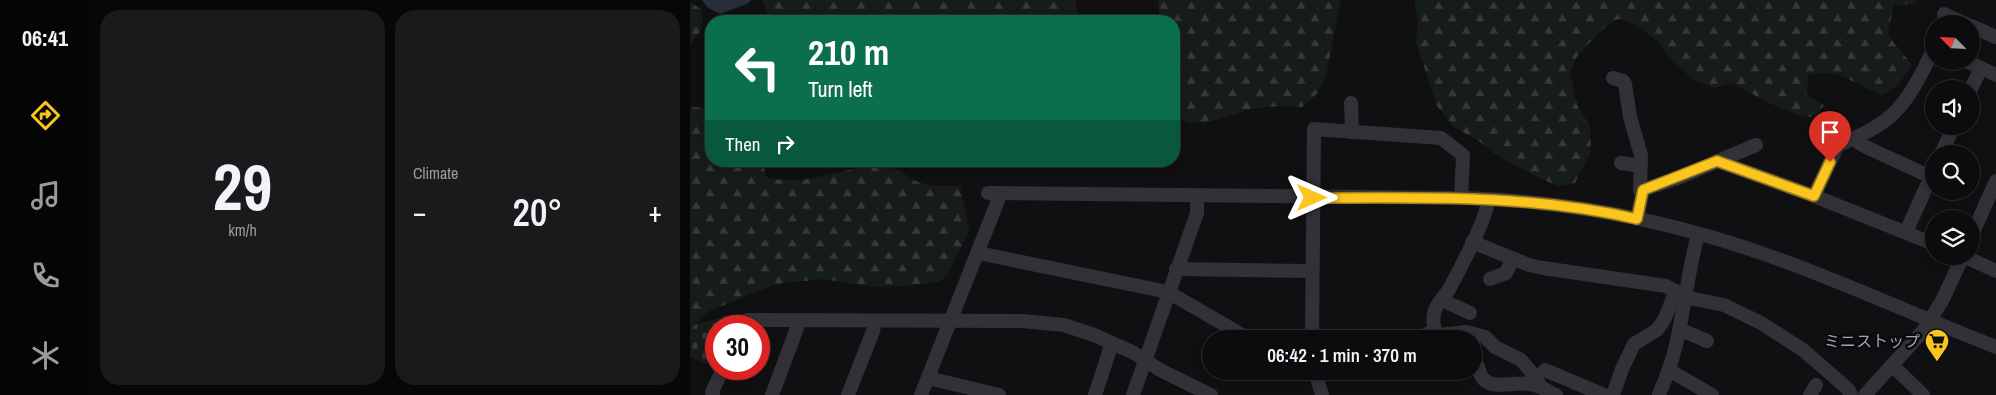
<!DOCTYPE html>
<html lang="en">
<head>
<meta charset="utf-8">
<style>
	body { margin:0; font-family:"Archivo Narrow","Noto Sans JP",sans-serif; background:#1a1a1c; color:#f1f3f6; height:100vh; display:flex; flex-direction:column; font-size:19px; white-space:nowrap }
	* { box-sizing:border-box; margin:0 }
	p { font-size:16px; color:#9a9b9e }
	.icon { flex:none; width:28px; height:28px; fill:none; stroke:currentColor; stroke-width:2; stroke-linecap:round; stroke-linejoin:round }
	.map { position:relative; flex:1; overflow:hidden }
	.sheet { display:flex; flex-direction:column; gap:10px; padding:10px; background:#070708; width:600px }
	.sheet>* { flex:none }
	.banner { position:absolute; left:15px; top:15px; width:475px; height:152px; border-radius:20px; box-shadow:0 2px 8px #0003,0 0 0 1px #2c2c2e; background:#0b6e4f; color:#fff; overflow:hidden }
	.needle { width:32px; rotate:294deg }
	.buttons { position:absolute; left:1235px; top:15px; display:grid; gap:10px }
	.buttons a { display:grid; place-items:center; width:55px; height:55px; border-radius:50%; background:#0c0c0e; box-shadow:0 2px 8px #0003,0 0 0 1px #2c2c2e; font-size:25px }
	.speed { position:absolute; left:15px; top:315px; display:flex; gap:10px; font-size:25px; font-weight:700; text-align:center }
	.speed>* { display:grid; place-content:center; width:65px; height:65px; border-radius:50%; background:#0c0c0e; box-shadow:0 2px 8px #0003,0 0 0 1px #2c2c2e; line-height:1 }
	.speed .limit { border:8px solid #d22; background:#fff; color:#111 }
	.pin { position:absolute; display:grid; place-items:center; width:42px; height:42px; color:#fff; margin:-51px -21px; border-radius:50% 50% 50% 0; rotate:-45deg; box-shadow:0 0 5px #0007 }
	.pin .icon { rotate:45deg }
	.me { position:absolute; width:55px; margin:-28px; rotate:90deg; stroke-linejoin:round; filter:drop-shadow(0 0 4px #0008) }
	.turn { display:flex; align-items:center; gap:18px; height:105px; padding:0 20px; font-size:22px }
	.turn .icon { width:65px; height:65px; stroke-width:2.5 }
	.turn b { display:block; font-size:35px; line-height:42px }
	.then { display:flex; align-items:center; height:48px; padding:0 20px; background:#0003; gap:10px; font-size:19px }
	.big { font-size:38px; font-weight:600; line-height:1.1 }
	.sheet .card { flex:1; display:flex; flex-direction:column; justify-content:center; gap:8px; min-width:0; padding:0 18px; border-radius:20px; background:#1a1a1c }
	.sheet .dial { align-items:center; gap:0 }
	.dial b { font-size:65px; line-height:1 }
	.heat { display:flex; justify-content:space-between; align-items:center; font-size:28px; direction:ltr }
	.sheet .tiles { flex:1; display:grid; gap:10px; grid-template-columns:repeat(2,1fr) }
	.trip { position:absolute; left:512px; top:330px; width:280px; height:50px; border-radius:25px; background:#0c0c0e; box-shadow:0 2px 8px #0003,0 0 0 1px #2c2c2e; font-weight:600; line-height:50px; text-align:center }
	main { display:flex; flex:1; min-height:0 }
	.dock { display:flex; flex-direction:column; width:90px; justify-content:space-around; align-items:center; background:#050506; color:#9a9b9e }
	.dock .icon { width:35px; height:35px }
	.dock .active { color:#fac51f }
	.dock b { font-size:22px; color:#f1f3f6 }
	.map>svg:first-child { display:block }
	.forest { fill:url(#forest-firs) }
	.cemetery { fill:url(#cemetery-stones) }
	.water { fill:#262d36 }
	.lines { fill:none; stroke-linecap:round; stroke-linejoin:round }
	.minor { stroke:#313137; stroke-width:14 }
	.route-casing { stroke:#a28014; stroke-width:12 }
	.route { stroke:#fac51f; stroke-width:9 }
	.labels { text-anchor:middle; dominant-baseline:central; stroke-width:5; stroke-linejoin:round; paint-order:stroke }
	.poi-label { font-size:16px; fill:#a0a4b3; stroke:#0b0b0d; text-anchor:end }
</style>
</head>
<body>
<main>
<nav class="dock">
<b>06:41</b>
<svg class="icon active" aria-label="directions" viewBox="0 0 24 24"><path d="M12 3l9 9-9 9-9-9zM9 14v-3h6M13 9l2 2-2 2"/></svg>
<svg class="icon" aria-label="music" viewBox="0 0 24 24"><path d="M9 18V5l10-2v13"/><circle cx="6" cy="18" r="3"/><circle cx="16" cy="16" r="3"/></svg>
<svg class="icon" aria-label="phone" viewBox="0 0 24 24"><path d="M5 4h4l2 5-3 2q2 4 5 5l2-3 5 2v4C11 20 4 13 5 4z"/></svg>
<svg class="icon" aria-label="climate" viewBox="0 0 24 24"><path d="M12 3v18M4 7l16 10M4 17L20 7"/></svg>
</nav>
<section class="sheet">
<div class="tiles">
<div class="card dial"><b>29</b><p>km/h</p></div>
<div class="card"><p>Climate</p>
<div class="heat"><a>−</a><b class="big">20°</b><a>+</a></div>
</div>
</div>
</section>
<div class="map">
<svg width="1306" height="395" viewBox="0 0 1306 395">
	<defs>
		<pattern id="forest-firs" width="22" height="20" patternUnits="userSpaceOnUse" patternTransform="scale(1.25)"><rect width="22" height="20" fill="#161c18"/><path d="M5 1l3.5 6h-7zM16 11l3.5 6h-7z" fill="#353a37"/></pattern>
		<pattern id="cemetery-stones" width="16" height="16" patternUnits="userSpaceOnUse" patternTransform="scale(1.25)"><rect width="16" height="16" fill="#161c18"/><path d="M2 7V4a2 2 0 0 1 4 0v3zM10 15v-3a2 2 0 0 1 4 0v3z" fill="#353a37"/></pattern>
	</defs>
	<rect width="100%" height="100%" fill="#101012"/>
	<g class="forest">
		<path d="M72,0H386L388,21H80Z"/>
		<path d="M468,0H651L636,75L627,94L612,107C596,106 582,106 566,108C540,113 508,133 484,116V21H470Z"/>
		<path d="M724,0H1228L1222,4L1204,5L1198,32L1200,38L1222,65L1208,85L1192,95C1161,84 1154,68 1118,75L1117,96L1134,105C1130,111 1127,116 1120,117C1108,120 1054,89 1041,83L1025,88L1005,81L977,56L969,42L944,24L929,19L925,20L908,33L886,58L880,73L887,105L900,126L901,152L885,183L868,186L848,177L811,158L790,142L764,127L747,106L726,42L728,20Z"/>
		<path d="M0,2L12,10C14,28 12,31 0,44Z"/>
		<path d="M0,107L21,108V161H74L75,176C115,191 156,163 197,166C208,167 218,178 228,182C241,187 255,186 270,186L279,228L276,237L259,272L249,282L217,286L184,287L133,279L86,284L19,311L0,330Z"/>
	</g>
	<path class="cemetery" d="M43,314L37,326H26V350L20,362L15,364L0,356V330L5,325Z"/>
	<path class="water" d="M12,0H61L57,4L30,14L17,7Z"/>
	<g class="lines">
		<g class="minor">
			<path d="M1254,14L1276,24"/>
			<path d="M1281,26L1306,37"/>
			<path d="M1276,61L1306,75"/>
			<path d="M923,78L933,81L935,84L940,117L951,155L950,191L988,178L1066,145"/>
			<path d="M1281,89L1291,68"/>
			<path d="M661,103L662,132"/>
			<path d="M1167,138L1169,143L1176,147L1241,177"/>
			<path d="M1251,154L1264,126"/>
			<path d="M1027,161L1124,196L1244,244"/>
			<path d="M931,163L951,166"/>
			<path d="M298,193L773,198C884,201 995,224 1099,263C1169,289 1237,320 1306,347"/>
			<path d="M1124,196L1148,145C1166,138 1191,126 1205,112C1222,95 1233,70 1244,49"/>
			<path d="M798,199C798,217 768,273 758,291C754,297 747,303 745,310C742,318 743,330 749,335L777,332L795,337L805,347L831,360L847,379L850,386"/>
			<path d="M947,219L953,190"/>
			<path d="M1216,232L1244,170"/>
			<path d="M1281,237L1306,181"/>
			<path d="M782,242L839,265L853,268L976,286L994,297L1034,305L1071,323L1113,350L1158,389L1161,395"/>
			<path d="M288,253L478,292L559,339"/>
			<path d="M1273,256L1306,271"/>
			<path d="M486,269L622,271"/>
			<path d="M800,279L816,273L823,259"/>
			<path d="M752,300L780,313"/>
			<path d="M54,326L57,320L332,321L374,325L404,335L444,353L470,370L521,395"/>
			<path d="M989,329L1017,341"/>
			<path d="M711,338L713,339"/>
			<path d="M622,339L624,129L751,138L773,155L771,198"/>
			<path d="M728,339L745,330"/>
			<path d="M1202,365L1233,395"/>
			<path d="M788,366C793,395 818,381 840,384C849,385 857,391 866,395"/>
			<path d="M855,370L914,395"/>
			<path d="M979,370L1022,395"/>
			<path d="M625,371L632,395"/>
			<path d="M238,378L309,395"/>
			<path d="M23,395L22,392L33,369"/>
			<path d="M82,395L110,320"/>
			<path d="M158,395L183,331L185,321"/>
			<path d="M231,395L311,193"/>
			<path d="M405,395L422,343"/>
			<path d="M443,395L507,213V196"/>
			<path d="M923,395L932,369L944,344L967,330L974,320L986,291"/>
			<path d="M969,395C977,376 984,357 988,336C995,302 999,268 1008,234"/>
			<path d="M1120,395L1126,385"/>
			<path d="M1175,395L1233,331L1252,301L1273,256"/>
		</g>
	</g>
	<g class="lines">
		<defs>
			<path id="route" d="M622,198C731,198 840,194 947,219L953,190L1027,161L1124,196L1140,162"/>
		</defs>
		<use href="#route" class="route-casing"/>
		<use href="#route" class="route"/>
	</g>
	<defs>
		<symbol id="supermarket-pin" viewBox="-11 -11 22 30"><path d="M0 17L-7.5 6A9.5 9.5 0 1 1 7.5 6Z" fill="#fac51f" stroke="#0b0b0d"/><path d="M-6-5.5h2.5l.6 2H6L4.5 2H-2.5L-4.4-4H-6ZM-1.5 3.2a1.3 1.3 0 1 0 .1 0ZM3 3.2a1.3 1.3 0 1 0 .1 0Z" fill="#111"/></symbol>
	</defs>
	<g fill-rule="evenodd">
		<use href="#supermarket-pin" x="1233" y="327" width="28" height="38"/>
	</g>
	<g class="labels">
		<g class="poi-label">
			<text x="1230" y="341">ミニストップ</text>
		</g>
	</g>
</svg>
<div class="buttons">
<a><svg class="needle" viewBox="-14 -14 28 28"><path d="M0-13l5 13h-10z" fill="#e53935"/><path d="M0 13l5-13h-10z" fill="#9a9b9e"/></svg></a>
<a><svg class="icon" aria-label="sound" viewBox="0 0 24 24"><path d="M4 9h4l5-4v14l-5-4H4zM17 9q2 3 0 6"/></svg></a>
<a><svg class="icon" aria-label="search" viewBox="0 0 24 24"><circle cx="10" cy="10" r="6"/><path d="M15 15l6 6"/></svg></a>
<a><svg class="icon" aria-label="layers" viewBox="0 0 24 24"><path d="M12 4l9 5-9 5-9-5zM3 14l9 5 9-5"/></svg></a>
</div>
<div class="speed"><div class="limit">30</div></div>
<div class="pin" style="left:1140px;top:162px;background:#d93025"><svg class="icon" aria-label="arrive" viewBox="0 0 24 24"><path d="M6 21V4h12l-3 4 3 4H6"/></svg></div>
<svg class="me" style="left:622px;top:198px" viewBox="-20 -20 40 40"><path d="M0-17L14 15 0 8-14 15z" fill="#fac51f" stroke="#fff" stroke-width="4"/></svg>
<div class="trip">06:42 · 1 min · 370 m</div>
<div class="banner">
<div class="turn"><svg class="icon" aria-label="left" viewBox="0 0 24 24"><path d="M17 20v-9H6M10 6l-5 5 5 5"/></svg><div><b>210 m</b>Turn left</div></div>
<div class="then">Then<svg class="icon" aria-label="right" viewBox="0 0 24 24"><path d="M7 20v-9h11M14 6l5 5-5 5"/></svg></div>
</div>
</div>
</main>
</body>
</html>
